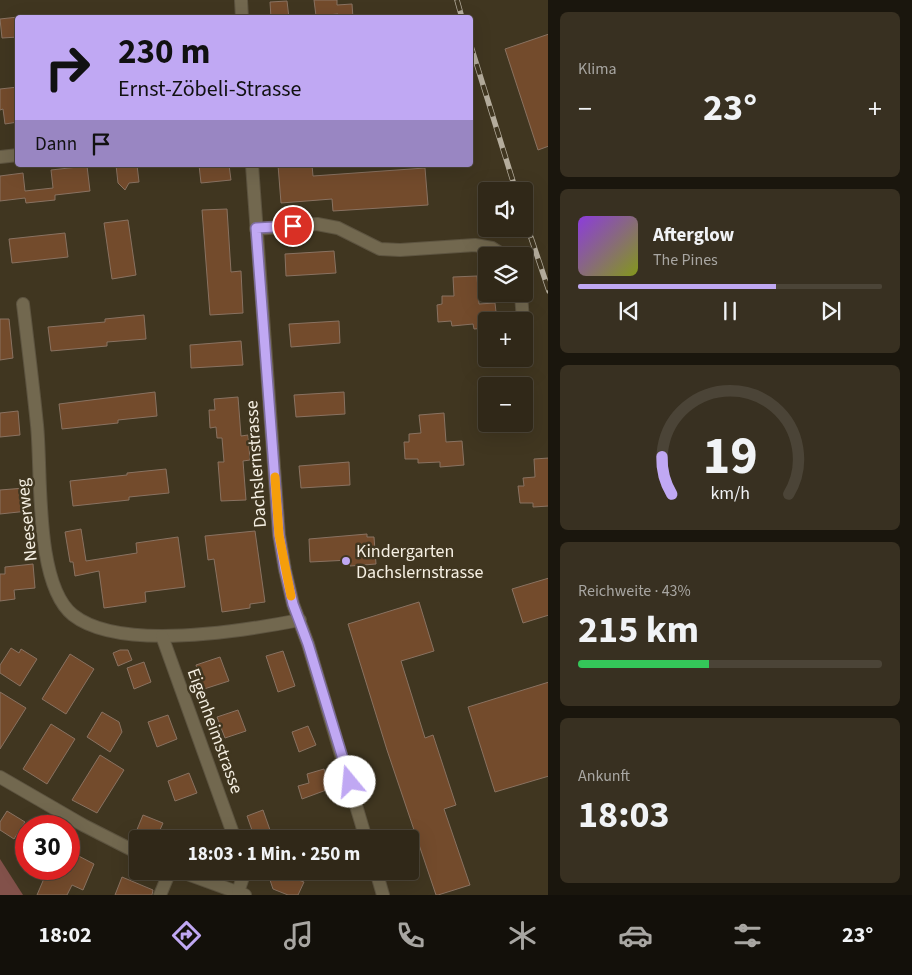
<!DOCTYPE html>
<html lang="de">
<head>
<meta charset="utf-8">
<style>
	body { margin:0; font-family:"Source Sans 3",sans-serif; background:#383021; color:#f1f3f6; height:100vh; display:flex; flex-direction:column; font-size:19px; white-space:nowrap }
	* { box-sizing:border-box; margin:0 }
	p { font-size:16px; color:#a8a6a2 }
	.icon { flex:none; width:28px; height:28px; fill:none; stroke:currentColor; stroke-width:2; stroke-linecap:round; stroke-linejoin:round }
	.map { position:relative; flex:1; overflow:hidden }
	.side { display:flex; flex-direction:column; gap:12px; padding:12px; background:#1a160d; width:364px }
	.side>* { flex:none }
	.guide { position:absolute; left:15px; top:15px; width:458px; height:152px; border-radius:5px; box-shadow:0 5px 20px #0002,0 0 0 1px #4b4437; background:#c0a8f3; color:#111; overflow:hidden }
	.controls { position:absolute; left:478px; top:182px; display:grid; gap:10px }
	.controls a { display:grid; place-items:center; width:55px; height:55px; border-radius:5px; background:#302818; box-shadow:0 5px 20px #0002,0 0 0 1px #4b4437; font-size:25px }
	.speed { position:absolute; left:15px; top:815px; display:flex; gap:10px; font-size:25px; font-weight:700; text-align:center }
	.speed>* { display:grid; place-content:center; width:65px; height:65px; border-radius:50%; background:#302818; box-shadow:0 5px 20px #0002,0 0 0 1px #4b4437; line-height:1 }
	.speed .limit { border:8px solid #d22; background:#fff; color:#111 }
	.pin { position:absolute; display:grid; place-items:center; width:42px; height:42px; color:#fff; margin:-21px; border:2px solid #fff; border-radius:50%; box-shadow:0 1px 5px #0007 }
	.me { position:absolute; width:55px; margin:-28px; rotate:343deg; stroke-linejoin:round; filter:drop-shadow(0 0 4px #0008) }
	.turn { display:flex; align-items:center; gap:18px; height:105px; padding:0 20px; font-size:22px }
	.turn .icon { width:65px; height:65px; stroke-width:2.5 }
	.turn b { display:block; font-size:35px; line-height:42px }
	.then { display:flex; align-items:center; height:48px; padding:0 20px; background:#0003; gap:10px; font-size:19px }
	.big { font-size:38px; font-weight:700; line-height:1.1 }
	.side .tile { flex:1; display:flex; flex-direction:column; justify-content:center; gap:8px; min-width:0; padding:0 18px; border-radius:8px; background:#383021 }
	.side .dial { align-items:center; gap:0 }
	.dial svg { height:130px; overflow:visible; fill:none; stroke:#4b4437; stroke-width:7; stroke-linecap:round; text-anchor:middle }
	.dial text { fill:#f1f3f6; stroke:none }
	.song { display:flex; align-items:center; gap:15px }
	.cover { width:60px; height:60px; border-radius:8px; background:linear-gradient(135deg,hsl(270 70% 55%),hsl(70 70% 35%)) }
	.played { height:5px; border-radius:2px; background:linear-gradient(90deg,#c0a8f3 65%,#4b4437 65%) }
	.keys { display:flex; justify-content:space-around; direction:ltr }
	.heat { display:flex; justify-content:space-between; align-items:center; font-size:28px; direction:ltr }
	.charge { height:8px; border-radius:4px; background:linear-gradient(90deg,#34c759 43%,#4b4437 0) }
	.trip { position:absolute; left:129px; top:830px; width:290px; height:50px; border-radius:5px; background:#302818; box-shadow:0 5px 20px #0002,0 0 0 1px #4b4437; font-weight:700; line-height:50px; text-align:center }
	.dock { display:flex; height:80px; justify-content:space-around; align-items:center; background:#13100a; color:#a8a6a2 }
	.dock .icon { width:35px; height:35px }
	.dock .active { color:#c0a8f3 }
	.dock b { font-size:22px; color:#f1f3f6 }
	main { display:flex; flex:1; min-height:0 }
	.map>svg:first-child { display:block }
	.green { fill:#82514a }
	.building { fill:#734b2c; stroke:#897261 }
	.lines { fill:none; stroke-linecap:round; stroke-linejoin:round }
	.minor-casing { stroke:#5d5440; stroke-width:14 }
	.minor { stroke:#72684f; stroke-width:12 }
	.rail-casing { stroke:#b5ad9d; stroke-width:5.5 }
	.rail { stroke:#403620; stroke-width:4; stroke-dasharray:11; stroke-linecap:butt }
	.route-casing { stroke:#7d6d9e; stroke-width:12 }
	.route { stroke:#c0a8f3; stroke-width:9 }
	.slow { stroke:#f59e0b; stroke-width:9 }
	.poi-dot { fill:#c0a8f3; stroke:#403620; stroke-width:2 }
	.labels { text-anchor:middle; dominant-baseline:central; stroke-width:5; stroke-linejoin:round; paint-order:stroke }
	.street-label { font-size:18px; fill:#f5efe2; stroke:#403620 }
	.poi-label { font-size:18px; fill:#f5efe2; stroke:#403620; text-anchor:start }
</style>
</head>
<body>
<main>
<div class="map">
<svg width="549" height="895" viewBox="0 0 549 895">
	<rect width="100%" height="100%" fill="#403620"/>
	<path class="green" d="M0,859L23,895H0Z"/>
	<g class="building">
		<path d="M314,0H337V5L352,4L353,18H338V14L316,16Z"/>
		<path d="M287,1L289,18H271L270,2Z"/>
		<path d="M18,17V37L2,38L0,19Z"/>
		<path d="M549,34V146L538,150L505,49Z"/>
		<path d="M18,87V122L5,124L3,109L0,110V89Z"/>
		<path d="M116,165H137L139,182L129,183L125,190L118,183Z"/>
		<path d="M199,165H229L231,180L201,183Z"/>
		<path d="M278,165H312L313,176L425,168L428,205L333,211L332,199L281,203Z"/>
		<path d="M87,166L90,191L55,195V200L26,203L25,198L0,201V176L23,173L25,191L53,188L51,170Z"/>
		<path d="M227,209L231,272L241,271L243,313L210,315L202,210Z"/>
		<path d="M128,220L136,275L112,279L104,223Z"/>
		<path d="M65,233L68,257L12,263L9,239Z"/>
		<path d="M334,251L336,273L286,276L285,254Z"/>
		<path d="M477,276L479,304L495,303L497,321H486V328L474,329L473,324L452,326L451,321L438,322L437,305L442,304V296H454L453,277Z"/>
		<path d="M144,315L146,339L107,342V346L51,351L48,327L105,322V319Z"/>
		<path d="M0,319H9L13,358L0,360Z"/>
		<path d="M339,321L340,343L291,347L289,324Z"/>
		<path d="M241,341L243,365L191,368L190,345Z"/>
		<path d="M155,392L157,416L118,420V423L62,429L59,404Z"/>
		<path d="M344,392L345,414L296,417L294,395Z"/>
		<path d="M238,397L241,436L248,435L250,460L243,461L246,500L221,501L218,462H224L222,438H217L216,427L210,428L209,410H215L214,399Z"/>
		<path d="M18,411L20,435L0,437V413Z"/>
		<path d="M444,413L446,442L462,441L464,465L440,467V462L418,463V459H405L404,442H409V434L421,433L419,415Z"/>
		<path d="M549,458V506L533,507V503H520L518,486H524L523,478L535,477L534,459Z"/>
		<path d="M349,462L350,485L301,488L299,466Z"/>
		<path d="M166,469L169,493L129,497V500L73,506L70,481L127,475V473Z"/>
		<path d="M25,488L28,511L0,514V490Z"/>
		<path d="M81,529L86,561L137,553L136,543L178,537L185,587L145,592L146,602L104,608L99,571L75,576L73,562H70L65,532Z"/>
		<path d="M255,531L265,602L250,604V608L222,612L214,559L208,560L205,536Z"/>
		<path d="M367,534V537H374L376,564L350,566V560L310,562L309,539Z"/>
		<path d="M33,564L35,588L14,590L15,599L0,601V574H5V567Z"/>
		<path d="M549,578V615L523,623L512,589Z"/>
		<path d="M419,602L434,651L401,661L425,738L433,735L456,805L444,809L470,885L438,895H436L387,750L348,624Z"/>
		<path d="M11,648L19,653L21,649L37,659L20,686L0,673V665Z"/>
		<path d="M120,650H128L132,660L118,666L113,653Z"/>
		<path d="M283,651L295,686L278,692L266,656Z"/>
		<path d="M70,654L94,669L66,714L42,699Z"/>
		<path d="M220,657L229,681L204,689L202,683L194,679L198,672L196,665Z"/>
		<path d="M144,662L151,682L134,689L127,668Z"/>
		<path d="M549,682V776L495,792L468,707Z"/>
		<path d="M0,692L26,708L0,749Z"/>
		<path d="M238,710L246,731L225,738L217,717Z"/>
		<path d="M102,712L119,722L122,732L110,752L87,737Z"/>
		<path d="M168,715L177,739L157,747L148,722Z"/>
		<path d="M51,724L75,739L47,784L23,769Z"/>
		<path d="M308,726L316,745L299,752L292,732Z"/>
		<path d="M100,755L124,770L97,813L72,800Z"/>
		<path d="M324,769L329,789L302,799L298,786L309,783L307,774Z"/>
		<path d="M189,773L197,793L175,801L168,781Z"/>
		<path d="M263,810L270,830L254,836L247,816Z"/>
		<path d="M7,811L25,822L14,839L0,830V822Z"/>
		<path d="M143,815L163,823L156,839H151L136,832Z"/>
		<path d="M69,851L94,864L83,890L72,885L67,895H37L48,869H69Z"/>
		<path d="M267,871H293L296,879L304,882L298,895H288L273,889Z"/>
		<path d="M122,877L153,890L152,895H115Z"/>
	</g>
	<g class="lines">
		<defs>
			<g id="minor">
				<path d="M241,0L242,18"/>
				<path d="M0,157L18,155"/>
				<path d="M252,165L279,535L285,570L293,604L308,644L366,839"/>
				<path d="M256,229L317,224L338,228L380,249L400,250L475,245L492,248L505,256"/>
				<path d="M521,294L523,321"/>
				<path d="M23,304C28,345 33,385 37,425C42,472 34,584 73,615C120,652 243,631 300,620"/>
				<path d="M524,328L526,354"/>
				<path d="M162,636L235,839"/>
				<path d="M0,777L83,825L138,853"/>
				<path d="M179,871L245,895"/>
				<path d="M376,871L383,895"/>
				<path d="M238,892L245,871"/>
				<path d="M160,895L170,871"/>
			</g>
		</defs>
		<use href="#minor" class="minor-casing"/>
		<use href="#minor" class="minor"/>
		<defs>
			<g id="rail">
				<path d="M457,0L462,18"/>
				<path d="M470,43L516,191"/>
				<path d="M524,217L549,291"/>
			</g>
		</defs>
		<use href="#rail" class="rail-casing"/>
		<use href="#rail" class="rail"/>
	</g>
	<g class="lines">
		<defs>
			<path id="route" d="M293,226L256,228L279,535L285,570L293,604L308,644L350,782"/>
		</defs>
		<use href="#route" class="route-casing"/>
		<use href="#route" class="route"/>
		<path class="slow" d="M275,477L279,535L291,596"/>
	</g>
	<circle class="poi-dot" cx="346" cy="561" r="5"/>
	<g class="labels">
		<g class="street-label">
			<text transform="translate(256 464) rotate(-94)">Dachslernstrasse</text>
			<text transform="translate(27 520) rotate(-96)">Neeserweg</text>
			<text transform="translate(215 731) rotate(70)">Eigenheimstrasse</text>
		</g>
		<g class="poi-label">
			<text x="356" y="551">Kindergarten<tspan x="356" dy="21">Dachslernstrasse</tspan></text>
		</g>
	</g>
</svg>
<div class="controls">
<a><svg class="icon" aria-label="sound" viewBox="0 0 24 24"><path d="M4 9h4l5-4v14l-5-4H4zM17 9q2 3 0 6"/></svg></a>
<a><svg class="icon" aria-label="layers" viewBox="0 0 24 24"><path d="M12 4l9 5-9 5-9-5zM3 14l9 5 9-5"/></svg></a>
<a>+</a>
<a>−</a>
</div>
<div class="speed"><div class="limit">30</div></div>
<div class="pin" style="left:293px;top:226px;background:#d93025"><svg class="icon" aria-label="arrive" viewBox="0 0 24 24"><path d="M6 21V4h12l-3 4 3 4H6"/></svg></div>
<svg class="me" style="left:350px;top:782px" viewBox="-20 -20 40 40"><circle r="19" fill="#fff"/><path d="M0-13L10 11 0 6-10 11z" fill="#c0a8f3"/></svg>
<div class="trip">18:03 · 1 Min. · 250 m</div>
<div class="guide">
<div class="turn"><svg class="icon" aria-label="right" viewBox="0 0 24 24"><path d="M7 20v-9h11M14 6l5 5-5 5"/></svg><div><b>230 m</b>Ernst-Zöbeli-Strasse</div></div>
<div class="then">Dann<svg class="icon" aria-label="arrive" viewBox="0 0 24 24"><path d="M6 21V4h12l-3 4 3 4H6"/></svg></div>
</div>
</div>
<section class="side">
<div class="tile"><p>Klima</p>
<div class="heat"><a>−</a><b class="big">23°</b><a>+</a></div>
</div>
<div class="tile">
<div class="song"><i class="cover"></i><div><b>Afterglow</b><p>The Pines</p></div></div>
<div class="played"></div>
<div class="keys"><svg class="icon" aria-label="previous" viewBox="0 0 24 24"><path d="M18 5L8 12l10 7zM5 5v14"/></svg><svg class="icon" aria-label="pause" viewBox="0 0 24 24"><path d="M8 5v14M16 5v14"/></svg><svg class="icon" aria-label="next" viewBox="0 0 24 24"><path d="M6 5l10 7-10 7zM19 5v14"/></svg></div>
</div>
<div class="tile dial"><svg viewBox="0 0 100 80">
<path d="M14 69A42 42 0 1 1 86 69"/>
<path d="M14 69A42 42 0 0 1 8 46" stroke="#c0a8f3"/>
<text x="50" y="56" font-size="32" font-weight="700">19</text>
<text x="50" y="72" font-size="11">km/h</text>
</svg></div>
<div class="tile"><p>Reichweite · 43%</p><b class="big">215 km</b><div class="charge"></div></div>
<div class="tile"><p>Ankunft</p><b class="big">18:03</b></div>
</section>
</main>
<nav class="dock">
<b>18:02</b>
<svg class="icon active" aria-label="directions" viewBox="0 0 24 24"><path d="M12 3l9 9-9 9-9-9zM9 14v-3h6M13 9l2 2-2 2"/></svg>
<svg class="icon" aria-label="music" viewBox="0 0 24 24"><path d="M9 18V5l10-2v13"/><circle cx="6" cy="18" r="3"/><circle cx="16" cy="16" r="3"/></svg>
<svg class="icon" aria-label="phone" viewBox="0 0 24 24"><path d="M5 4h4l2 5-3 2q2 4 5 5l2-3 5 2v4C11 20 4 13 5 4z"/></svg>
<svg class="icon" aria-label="climate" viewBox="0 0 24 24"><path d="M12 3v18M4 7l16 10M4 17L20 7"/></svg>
<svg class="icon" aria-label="car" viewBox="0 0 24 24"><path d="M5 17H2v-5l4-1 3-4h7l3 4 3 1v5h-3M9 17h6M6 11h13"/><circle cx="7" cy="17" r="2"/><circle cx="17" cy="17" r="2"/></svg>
<svg class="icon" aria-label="filters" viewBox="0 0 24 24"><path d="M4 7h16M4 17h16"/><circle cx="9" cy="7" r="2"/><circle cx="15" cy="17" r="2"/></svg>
<b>23°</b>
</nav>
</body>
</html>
